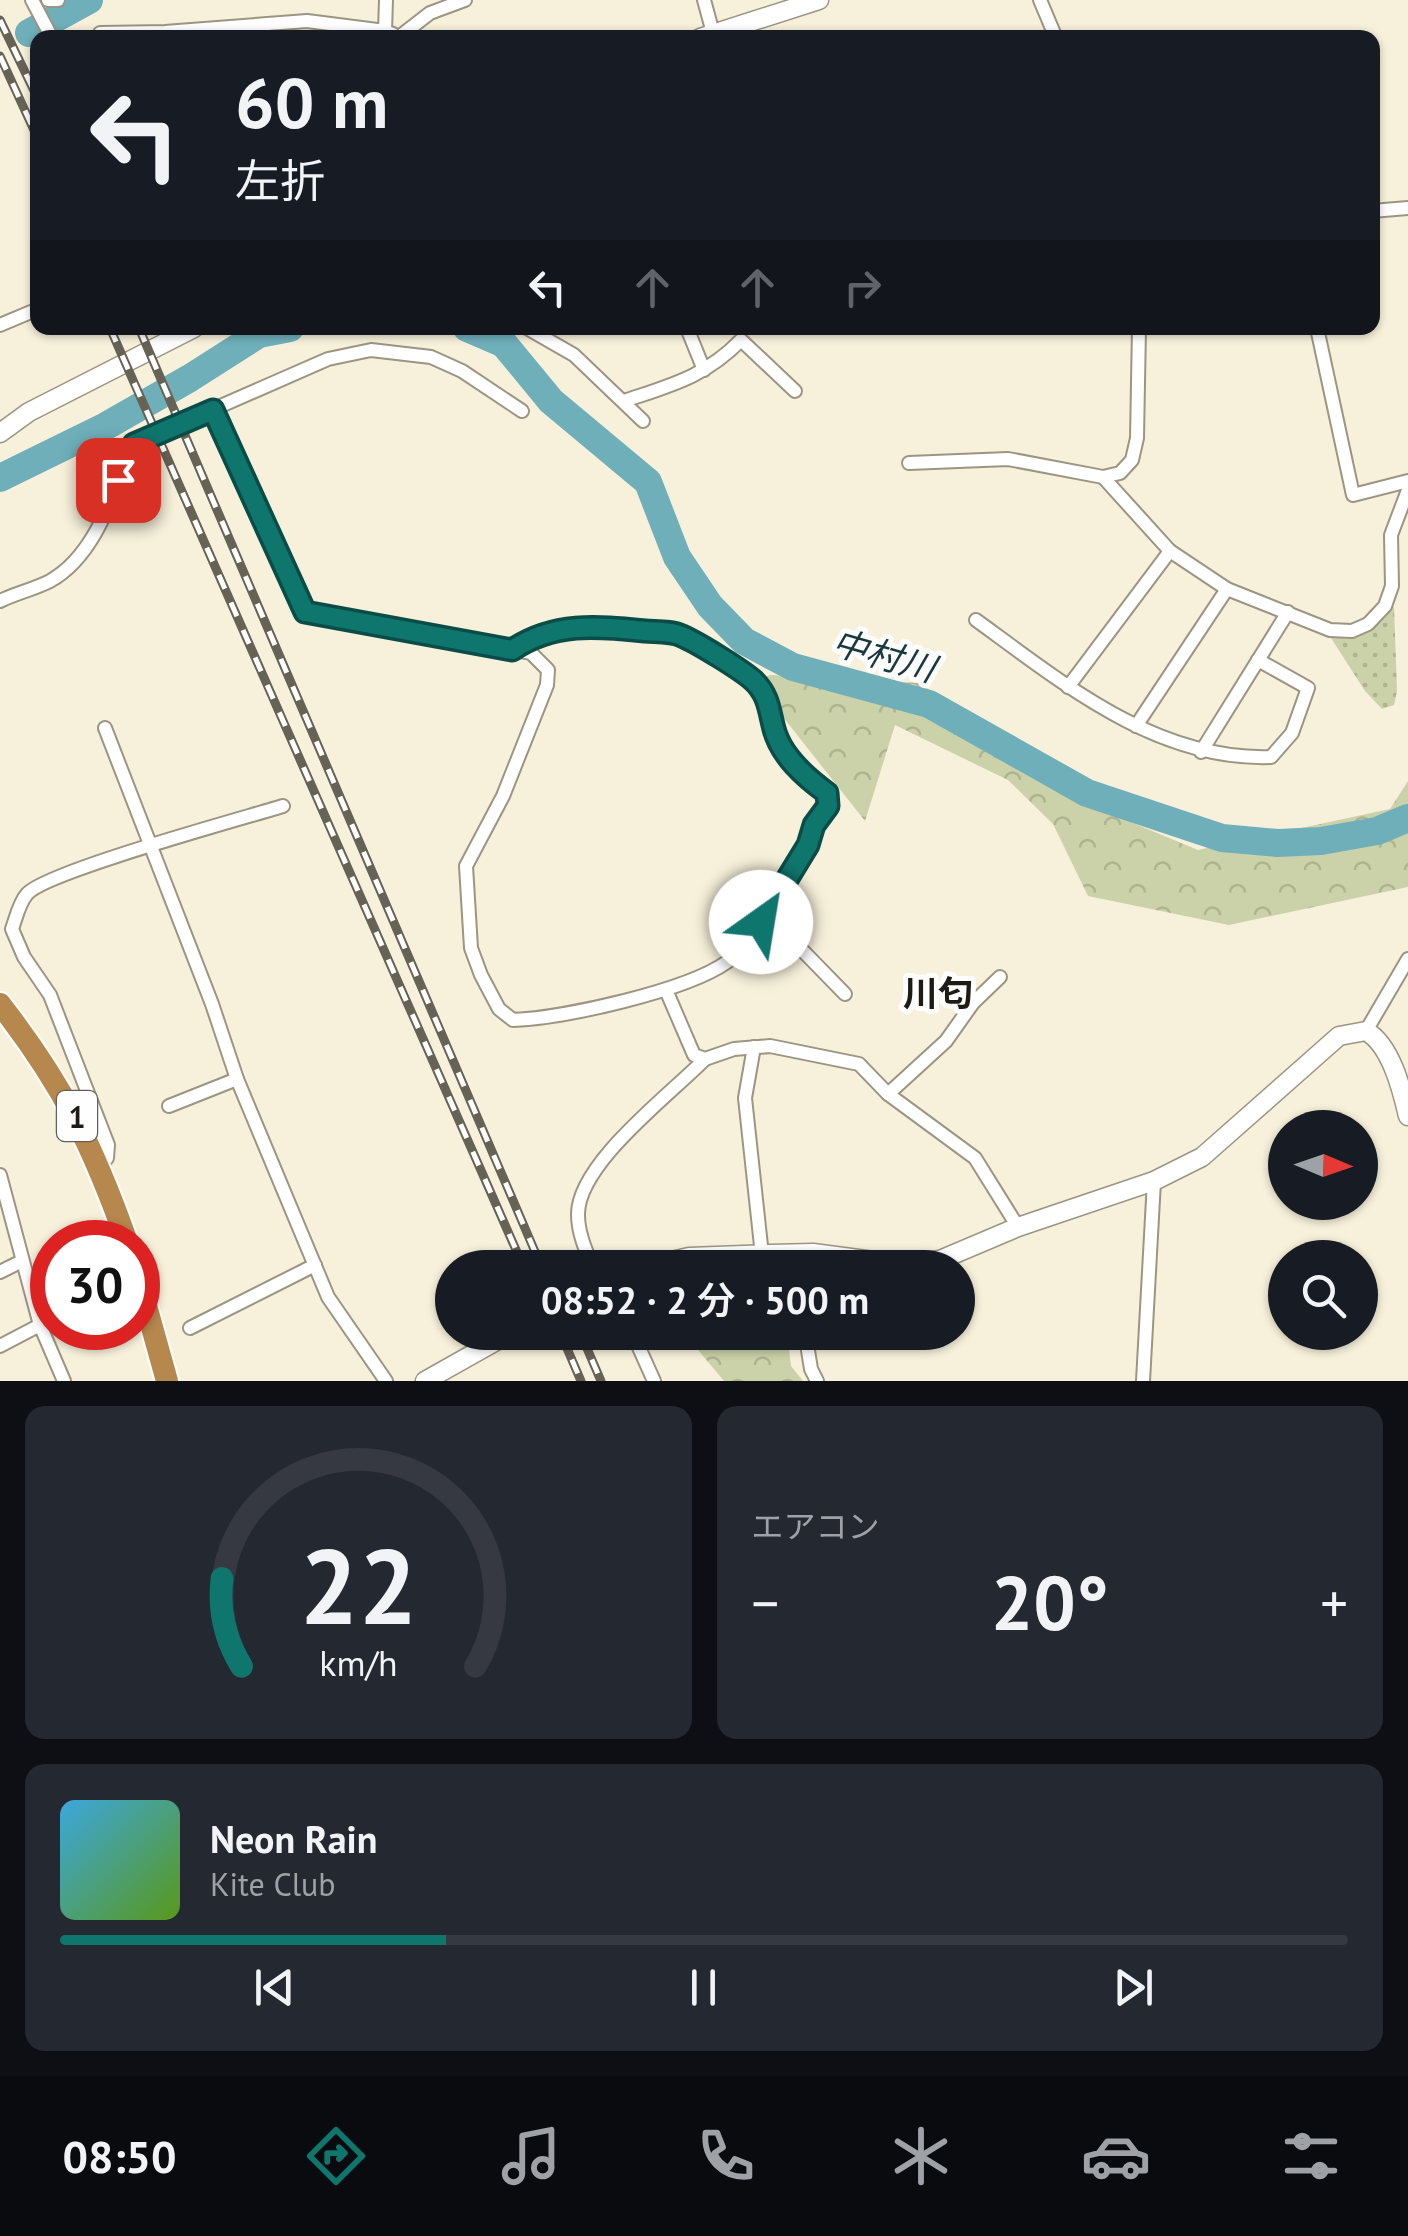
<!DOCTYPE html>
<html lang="ja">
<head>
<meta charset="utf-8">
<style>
	body { margin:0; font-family:"PT Sans","Noto Sans JP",sans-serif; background:#242831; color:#f1f3f6; height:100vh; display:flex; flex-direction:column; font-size:38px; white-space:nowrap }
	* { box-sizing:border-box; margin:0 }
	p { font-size:32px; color:#9ea1a6 }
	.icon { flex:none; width:55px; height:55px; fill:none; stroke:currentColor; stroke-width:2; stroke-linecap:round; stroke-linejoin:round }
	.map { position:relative; height:1381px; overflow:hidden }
	.drawer { display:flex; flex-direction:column; gap:25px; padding:25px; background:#0d0f14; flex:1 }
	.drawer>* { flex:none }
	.hud { position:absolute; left:30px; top:30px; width:1350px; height:305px; border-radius:20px; box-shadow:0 2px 8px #0004; background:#171b24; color:#f1f3f6; overflow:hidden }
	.needle { width:65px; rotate:92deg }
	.fabs { position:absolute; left:1268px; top:1110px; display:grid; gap:20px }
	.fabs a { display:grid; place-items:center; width:110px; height:110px; border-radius:50%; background:#171b24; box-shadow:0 2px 8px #0004; font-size:50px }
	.speed { position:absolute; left:30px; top:1220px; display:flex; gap:20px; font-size:50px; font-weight:700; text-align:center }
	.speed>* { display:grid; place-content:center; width:130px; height:130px; border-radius:50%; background:#171b24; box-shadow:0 2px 8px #0004; line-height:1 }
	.speed .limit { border:15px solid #d22; background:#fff; color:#111 }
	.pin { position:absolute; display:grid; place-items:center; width:85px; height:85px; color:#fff; margin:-42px; border-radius:20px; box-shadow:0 5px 15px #0006 }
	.me { position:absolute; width:110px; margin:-55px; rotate:32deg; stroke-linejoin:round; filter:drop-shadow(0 0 8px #0008) }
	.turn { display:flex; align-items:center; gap:35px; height:210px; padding:0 40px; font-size:45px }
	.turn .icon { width:130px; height:130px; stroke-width:2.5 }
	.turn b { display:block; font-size:70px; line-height:85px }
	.lanes { display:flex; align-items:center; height:95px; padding:0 40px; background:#0003; justify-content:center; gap:50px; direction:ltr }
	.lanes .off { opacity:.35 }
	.big { font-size:75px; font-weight:600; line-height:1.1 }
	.drawer .tile { flex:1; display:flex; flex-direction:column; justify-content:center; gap:15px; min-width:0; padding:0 35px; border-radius:20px; background:#242831 }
	.drawer .dial { align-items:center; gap:0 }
	.dial svg { height:260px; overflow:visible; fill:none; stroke:#363941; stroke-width:7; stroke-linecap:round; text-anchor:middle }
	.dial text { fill:#f1f3f6; stroke:none }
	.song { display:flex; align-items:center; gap:30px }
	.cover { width:120px; height:120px; border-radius:15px; background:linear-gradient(135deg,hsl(200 70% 55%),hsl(90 70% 35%)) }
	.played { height:10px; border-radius:5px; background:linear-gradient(90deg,#0f766e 30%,#363941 30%) }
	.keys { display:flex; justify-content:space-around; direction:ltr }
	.heat { display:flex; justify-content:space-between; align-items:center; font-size:55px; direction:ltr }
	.drawer .tiles { flex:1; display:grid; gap:25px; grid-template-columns:1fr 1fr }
	.tile:last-child { grid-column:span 2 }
	.trip { position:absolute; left:435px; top:1250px; width:540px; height:100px; border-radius:50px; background:#171b24; box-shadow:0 2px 8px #0004; font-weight:600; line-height:100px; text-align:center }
	.dock { display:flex; height:160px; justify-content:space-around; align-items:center; background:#090b0e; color:#9ea1a6 }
	.dock .icon { width:70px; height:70px }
	.dock .current { color:#0f766e }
	.dock b { font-size:45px; color:#f1f3f6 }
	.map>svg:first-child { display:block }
	.forest { fill:url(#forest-crowns) }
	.park { fill:url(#park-dots) }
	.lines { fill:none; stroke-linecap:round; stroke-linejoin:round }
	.river { stroke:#6fafba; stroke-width:28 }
	.street-casing { stroke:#9b9582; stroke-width:16 }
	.secondary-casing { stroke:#9b9582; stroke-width:21 }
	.highway-casing { stroke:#fff; stroke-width:26 }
	.street { stroke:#fff; stroke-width:12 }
	.secondary { stroke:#fff; stroke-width:18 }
	.highway { stroke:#b6884e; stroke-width:22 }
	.rail-casing { stroke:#666256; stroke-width:9 }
	.rail { stroke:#fefefe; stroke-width:5; stroke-dasharray:15; stroke-linecap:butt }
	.route-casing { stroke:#0a4d48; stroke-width:25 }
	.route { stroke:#0f766e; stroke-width:18 }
	.labels { text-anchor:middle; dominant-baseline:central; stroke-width:10; stroke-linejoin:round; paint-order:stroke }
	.shield { fill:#fefefe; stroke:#615f5a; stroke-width:2.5 }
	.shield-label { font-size:30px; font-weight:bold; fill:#1e1b14 }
	.water-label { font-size:35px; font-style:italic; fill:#19393e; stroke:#fefefe }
	.neighbourhood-label { font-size:35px; font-weight:bold; fill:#1e1b14; stroke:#fefefe }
</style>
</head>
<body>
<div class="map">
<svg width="1408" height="1381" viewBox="0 0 1408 1381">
	<defs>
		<pattern id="forest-crowns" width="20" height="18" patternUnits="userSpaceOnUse" patternTransform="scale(2.5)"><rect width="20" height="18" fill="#cbd1a8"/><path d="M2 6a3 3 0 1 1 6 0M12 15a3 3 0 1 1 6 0" fill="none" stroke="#aeb390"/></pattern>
		<pattern id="park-dots" width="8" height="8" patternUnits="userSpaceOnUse" patternTransform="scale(2.5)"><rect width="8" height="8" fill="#cbd1a8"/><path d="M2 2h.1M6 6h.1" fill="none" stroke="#aeb390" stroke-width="1.8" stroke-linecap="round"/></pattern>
	</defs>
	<rect width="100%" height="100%" fill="#f7f1db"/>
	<g class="forest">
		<path d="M771,675L920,683L1080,801L1198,850L1390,809L1408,781V887L1229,925L1088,896L1053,824L1008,780L895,725L865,821L783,717L760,678Z"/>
		<path d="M683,1332L787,1333L791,1366L803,1381H724Z"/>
	</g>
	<path class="park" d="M1394,606L1397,691L1394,705L1382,709L1365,691L1331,638C1360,639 1377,631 1394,606Z"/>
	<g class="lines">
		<g class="river">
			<path d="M29,33L89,0"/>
			<path d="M467,328L504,344L551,401L648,482L677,557L710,606L744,641L793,667L929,704L1087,793L1222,838L1278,843L1321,841L1377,831L1408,818"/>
			<path d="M0,478L106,426L190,378L259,334L290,328"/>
		</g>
		<defs>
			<g id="street">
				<path d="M32,0L52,38"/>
				<path d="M48,0H58"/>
				<path d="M386,0L385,31L393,34"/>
				<path d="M704,0L713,33"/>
				<path d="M1040,0L1056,38"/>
				<path d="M100,33L165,32L307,21L385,31"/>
				<path d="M399,37L430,13L465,0"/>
				<path d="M1372,211L1408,208"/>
				<path d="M0,325L38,309"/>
				<path d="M527,328L574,355L643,421"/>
				<path d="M687,328L704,370"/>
				<path d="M1317,328L1353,495L1408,481"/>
				<path d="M624,401C671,385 705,377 741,340L795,391"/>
				<path d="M213,410L305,612L531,653L548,670L547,685L503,796L466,866L471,948L481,975L499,1009L513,1020C564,1018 686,991 727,962C754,943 777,896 794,868C804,852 828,809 827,793L805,777L786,754L774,732L770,702L753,680L680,634L587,626L533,636L512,649"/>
				<path d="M909,463L1008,459L1103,477L1120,473L1132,460L1137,438L1139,328"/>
				<path d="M1103,477L1170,551L1227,589L1330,630L1352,631L1368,624L1385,606L1392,586L1391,535L1408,490"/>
				<path d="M0,601C16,593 35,589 50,581C97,555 114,490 134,444L328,359L371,350L431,357L462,371L522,411"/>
				<path d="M976,620C1064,684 1157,761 1271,757L1292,733L1308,688L1258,660"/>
				<path d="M1068,687L1170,551"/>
				<path d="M1136,726L1227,589"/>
				<path d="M105,728L212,1004L237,1079L328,1297L386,1381"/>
				<path d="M1201,752L1288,612"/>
				<path d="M761,922L804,952L845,994"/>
				<path d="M666,990L694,1055L705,1059L734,1049L770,1046L859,1064L888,1094L975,1158L1018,1227"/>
				<path d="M1366,1031L1408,959"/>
				<path d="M754,1047L745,1098L762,1255"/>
				<path d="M888,1094L946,1041L973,1003L1000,977"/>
				<path d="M169,1106L237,1079"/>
				<path d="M100,1166L107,1158L108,1145L50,995L24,957L12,929C16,918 19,903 27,894C45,872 244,818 283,806"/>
				<path d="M0,1175L40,1325L64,1381"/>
				<path d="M593,1268C586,1251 578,1233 578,1215C577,1164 671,1094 705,1059"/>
				<path d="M0,1272L22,1261"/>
				<path d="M190,1328L315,1265"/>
				<path d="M632,1332L654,1381"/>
				<path d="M805,1332L811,1369L817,1381"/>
				<path d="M0,1346L40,1325"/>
				<path d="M1143,1381L1154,1181"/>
			</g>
			<g id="secondary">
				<path d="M700,38L819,0"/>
				<path d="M0,433L29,412L194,328"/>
				<path d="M642,1268L689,1257L771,1254L813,1253L904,1265L940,1260L1018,1227L1154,1181L1202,1157L1339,1036L1366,1031C1391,1045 1402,1090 1408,1116"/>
				<path d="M425,1381L512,1332"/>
			</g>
			<g id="highway">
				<path d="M0,1004C63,1085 93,1146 127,1242"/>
				<path d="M138,1277L167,1381"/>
			</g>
		</defs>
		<use href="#street" class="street-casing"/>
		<use href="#secondary" class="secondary-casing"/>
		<use href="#highway" class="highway-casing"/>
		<use href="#street" class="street"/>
		<use href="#secondary" class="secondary"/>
		<use href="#highway" class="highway"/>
		<defs>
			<g id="rail">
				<path d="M0,20L38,99"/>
				<path d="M0,56L38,139"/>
				<path d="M110,328L524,1268"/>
				<path d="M139,328L542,1268"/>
				<path d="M560,1332L581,1381"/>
				<path d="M580,1332L601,1381"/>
			</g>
		</defs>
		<use href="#rail" class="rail-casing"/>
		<use href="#rail" class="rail"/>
	</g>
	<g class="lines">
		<defs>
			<path id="route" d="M118,480L134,444L213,410L305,612L512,650C554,622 596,626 645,631C656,632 672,631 682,636C698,643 742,670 754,681C769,696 769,710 774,729C781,756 805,777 827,793L828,806L814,825L808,845L761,922"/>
		</defs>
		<use href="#route" class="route-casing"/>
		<use href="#route" class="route"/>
	</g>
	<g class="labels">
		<rect class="shield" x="57" y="1091" width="40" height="50" rx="8"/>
		<g class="shield-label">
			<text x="77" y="1116">1</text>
		</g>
		<g class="water-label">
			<text transform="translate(884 655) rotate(16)">中村川</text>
		</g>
		<g class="neighbourhood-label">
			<text x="938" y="993">川匂</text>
		</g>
	</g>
</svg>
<div class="fabs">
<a><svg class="needle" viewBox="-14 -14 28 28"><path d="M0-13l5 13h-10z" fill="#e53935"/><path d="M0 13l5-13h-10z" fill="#9ea1a6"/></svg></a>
<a><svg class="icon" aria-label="search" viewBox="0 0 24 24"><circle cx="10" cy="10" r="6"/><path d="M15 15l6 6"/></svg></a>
</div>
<div class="speed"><div class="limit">30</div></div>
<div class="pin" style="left:118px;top:480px;background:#d93025"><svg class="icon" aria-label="arrive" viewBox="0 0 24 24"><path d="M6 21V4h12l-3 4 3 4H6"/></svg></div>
<svg class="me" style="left:761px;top:922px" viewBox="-20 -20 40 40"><circle r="19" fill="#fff"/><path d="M0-13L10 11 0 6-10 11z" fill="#0f766e"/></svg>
<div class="trip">08:52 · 2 分 · 500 m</div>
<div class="hud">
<div class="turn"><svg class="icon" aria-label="left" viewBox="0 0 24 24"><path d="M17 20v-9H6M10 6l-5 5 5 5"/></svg><div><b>60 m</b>左折</div></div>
<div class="lanes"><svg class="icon" aria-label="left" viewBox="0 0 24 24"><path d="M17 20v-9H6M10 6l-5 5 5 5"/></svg><svg class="icon off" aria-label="ahead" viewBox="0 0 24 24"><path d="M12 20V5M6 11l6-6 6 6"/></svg><svg class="icon off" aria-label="ahead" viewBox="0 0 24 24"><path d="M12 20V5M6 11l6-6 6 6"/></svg><svg class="icon off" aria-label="right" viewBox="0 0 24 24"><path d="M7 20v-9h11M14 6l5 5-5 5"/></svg></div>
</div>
</div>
<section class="drawer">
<div class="tiles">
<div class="tile dial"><svg viewBox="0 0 100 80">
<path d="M14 69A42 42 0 1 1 86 69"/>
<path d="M14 69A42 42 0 0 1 8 42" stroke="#0f766e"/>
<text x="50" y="56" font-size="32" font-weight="700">22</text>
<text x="50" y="72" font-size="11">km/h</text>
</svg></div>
<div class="tile"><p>エアコン</p>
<div class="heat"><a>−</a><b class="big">20°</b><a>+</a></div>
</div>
<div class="tile">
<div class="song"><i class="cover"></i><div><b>Neon Rain</b><p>Kite Club</p></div></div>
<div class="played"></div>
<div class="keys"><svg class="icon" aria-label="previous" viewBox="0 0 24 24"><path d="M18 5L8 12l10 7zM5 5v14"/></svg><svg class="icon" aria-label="pause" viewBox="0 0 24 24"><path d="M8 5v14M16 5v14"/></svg><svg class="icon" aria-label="next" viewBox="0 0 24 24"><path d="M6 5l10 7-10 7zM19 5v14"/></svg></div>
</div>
</div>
</section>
<nav class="dock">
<b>08:50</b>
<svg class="icon current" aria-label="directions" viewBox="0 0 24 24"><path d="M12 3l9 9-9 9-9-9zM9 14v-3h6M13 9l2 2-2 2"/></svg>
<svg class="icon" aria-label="music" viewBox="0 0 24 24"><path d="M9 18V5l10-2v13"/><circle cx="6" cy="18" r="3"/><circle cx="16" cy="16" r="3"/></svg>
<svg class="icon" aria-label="phone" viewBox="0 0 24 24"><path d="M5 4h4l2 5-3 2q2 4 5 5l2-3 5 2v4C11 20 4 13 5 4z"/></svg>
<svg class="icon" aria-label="climate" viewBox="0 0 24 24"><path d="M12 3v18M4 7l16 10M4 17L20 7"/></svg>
<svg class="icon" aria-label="car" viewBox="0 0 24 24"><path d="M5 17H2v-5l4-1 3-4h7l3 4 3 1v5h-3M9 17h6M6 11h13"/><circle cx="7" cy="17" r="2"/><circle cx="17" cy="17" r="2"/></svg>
<svg class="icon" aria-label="filters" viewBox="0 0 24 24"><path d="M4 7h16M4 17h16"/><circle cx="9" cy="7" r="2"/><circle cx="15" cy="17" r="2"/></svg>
</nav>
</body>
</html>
